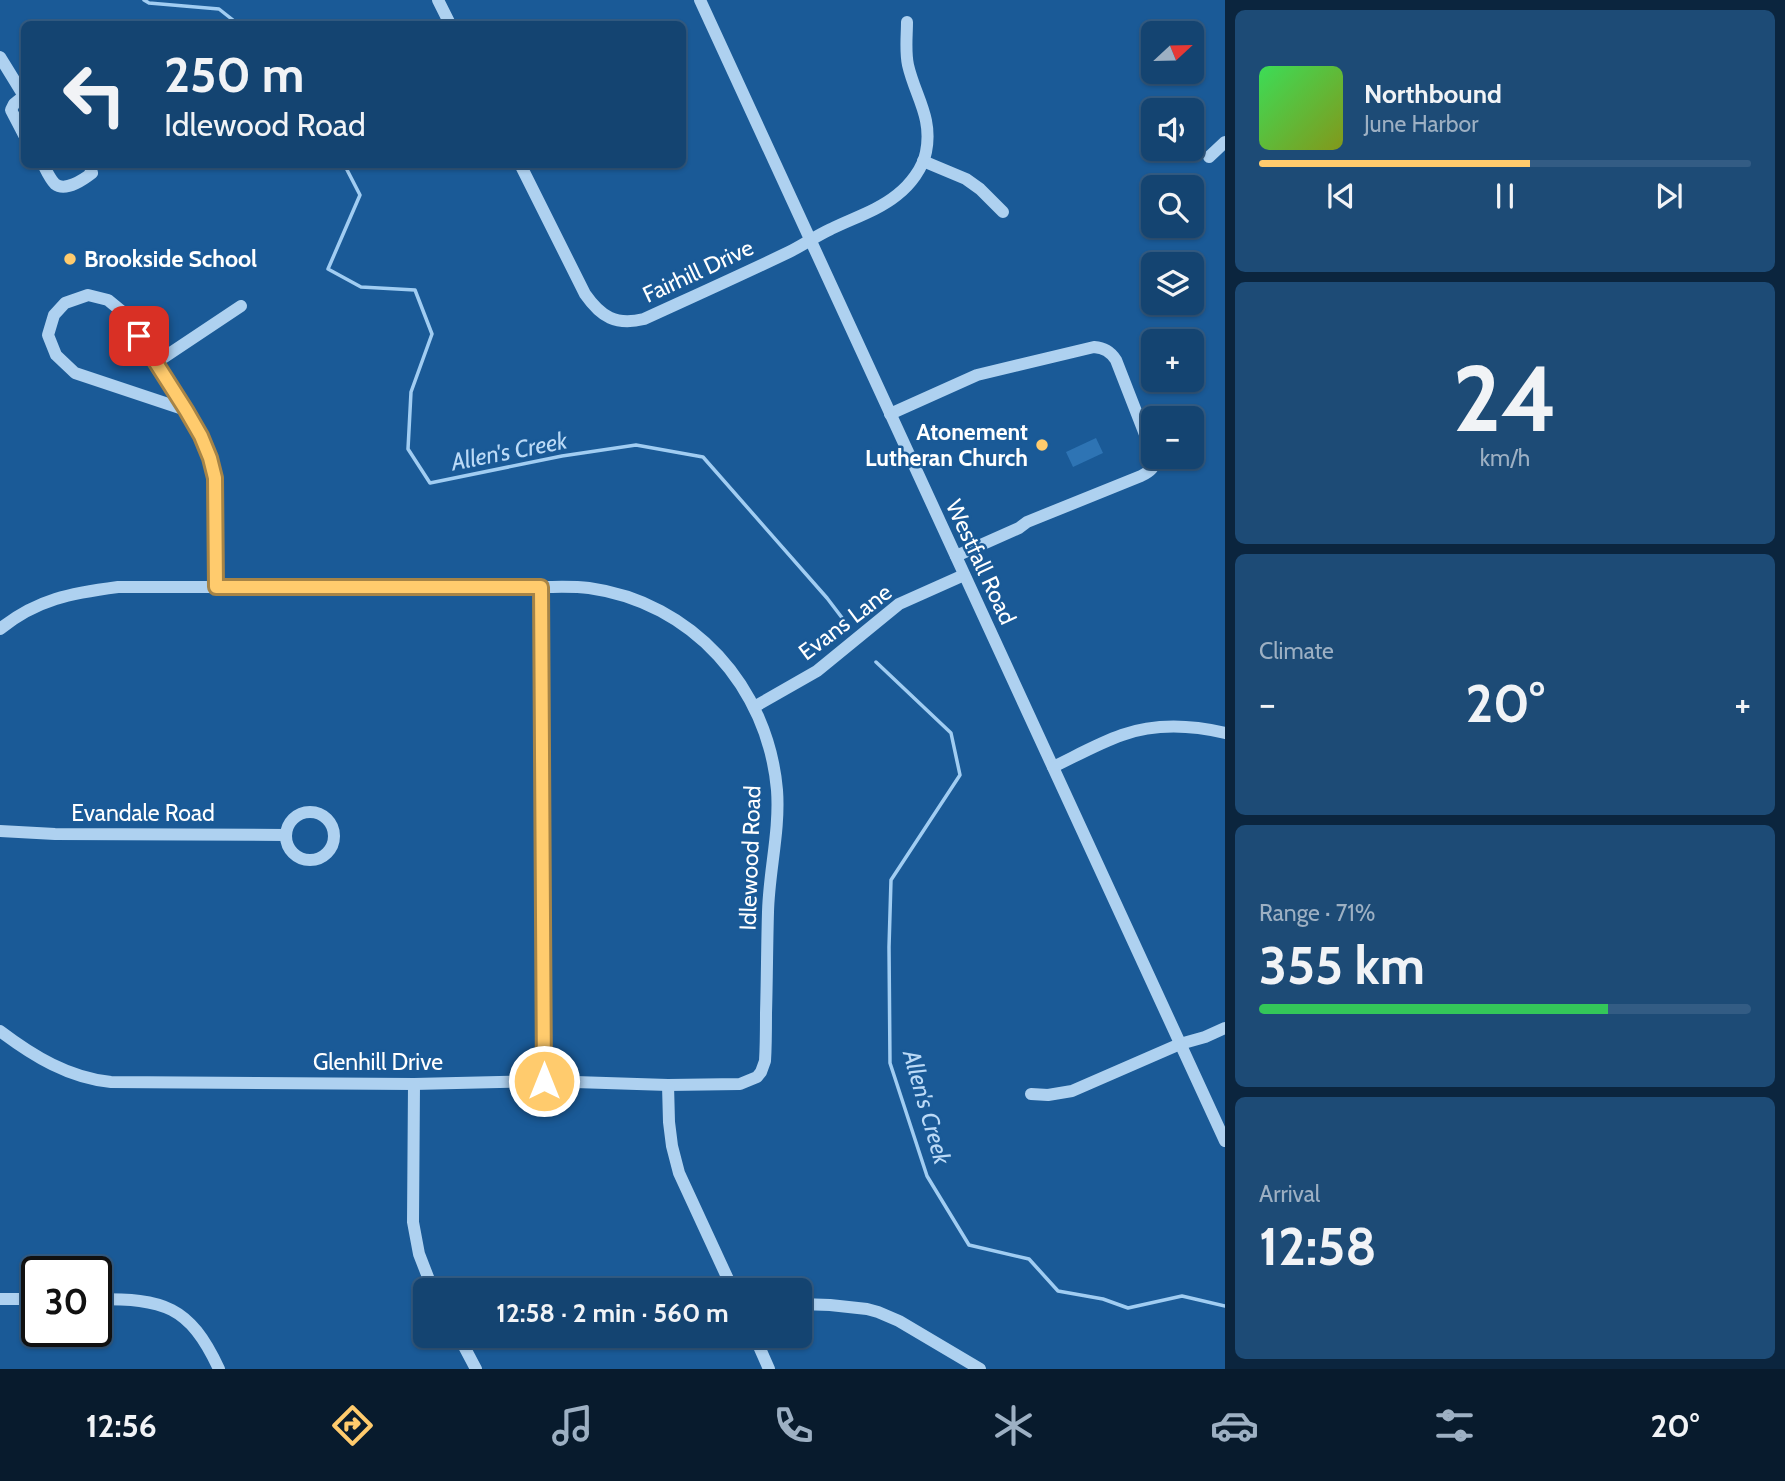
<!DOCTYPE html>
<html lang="en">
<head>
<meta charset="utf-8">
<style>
	body { margin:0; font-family:Cabin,sans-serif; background:#1d4b76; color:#f1f3f6; height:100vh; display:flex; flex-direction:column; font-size:26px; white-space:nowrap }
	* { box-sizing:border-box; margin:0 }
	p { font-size:23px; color:#9db0c3 }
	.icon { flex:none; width:38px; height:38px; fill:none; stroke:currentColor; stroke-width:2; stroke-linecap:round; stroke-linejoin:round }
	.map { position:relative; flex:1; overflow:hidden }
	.panel { display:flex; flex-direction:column; gap:10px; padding:10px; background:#0b253e; width:560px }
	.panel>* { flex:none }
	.hud { position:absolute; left:21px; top:21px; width:665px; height:147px; border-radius:10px; box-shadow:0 2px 5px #0004,0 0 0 2px #335c84; background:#144471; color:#f1f3f6; overflow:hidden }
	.needle { width:46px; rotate:68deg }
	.tools { position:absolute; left:1141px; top:21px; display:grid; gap:14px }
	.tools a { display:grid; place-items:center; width:63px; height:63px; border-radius:10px; background:#144471; box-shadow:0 2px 5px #0004,0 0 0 2px #335c84; font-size:35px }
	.speed { position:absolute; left:21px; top:1256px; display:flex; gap:14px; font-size:35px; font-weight:700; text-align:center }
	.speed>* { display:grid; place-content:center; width:91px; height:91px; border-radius:50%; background:#144471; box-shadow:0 2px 5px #0004,0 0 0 2px #335c84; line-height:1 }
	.speed .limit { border:4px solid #111; border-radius:10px; background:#fff; color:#111 }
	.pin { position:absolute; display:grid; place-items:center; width:60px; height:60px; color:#fff; margin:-30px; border-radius:14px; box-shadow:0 4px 10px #0006 }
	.me { position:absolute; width:77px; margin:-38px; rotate:0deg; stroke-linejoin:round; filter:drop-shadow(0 0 5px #0008) }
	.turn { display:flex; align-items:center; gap:24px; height:147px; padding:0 28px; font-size:32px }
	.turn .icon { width:91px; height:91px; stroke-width:2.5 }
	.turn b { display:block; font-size:49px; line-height:60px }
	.big { font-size:52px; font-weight:700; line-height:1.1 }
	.panel .tile { flex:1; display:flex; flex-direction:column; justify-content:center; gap:10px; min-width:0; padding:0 24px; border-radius:10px; background:#1d4b76 }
	.panel .dial { align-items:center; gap:0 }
	.dial b { font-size:91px; line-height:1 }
	.song { display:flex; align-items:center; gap:21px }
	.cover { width:84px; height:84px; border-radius:10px; background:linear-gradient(135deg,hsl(130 70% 55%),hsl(70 70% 35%)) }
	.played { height:7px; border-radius:4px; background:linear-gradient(90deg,#ffcb6d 55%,#335c84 55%) }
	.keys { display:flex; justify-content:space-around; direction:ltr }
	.heat { display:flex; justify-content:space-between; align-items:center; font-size:38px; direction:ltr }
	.charge { height:10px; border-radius:5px; background:linear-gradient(90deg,#34c759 71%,#335c84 0) }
	.trip { position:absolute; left:413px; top:1278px; width:399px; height:70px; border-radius:10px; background:#144471; box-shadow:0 2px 5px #0004,0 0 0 2px #335c84; font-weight:700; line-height:70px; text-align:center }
	.tab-bar { display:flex; height:112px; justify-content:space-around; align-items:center; background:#081b2d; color:#9db0c3 }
	.tab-bar .icon { width:49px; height:49px }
	.tab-bar .on { color:#ffcb6d }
	.tab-bar b { font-size:32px; color:#f1f3f6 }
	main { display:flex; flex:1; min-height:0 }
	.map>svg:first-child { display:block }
	.green { fill:#2e74b4 }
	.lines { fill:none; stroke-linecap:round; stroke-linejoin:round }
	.stream { stroke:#a1cdf2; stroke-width:3.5 }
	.minor { stroke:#aed1f0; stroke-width:12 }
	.route-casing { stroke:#a68447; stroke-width:18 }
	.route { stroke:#ffcb6d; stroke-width:12 }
	.poi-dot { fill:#ffcb6d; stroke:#1a5a97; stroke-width:2.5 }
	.labels { text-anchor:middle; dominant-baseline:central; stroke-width:5; stroke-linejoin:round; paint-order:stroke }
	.poi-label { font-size:23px; font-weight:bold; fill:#fff; stroke:#1a5a97; text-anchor:start }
	.street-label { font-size:23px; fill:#fff; stroke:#1a5a97 }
	.water-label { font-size:24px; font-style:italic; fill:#bbdaf7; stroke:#1a5a97 }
</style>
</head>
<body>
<main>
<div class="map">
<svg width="1225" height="1369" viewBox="0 0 1225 1369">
	<rect width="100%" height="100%" fill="#1a5a97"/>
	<path class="green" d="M1096,438L1103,453L1073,467L1066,452Z"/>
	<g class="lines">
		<g class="stream">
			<path d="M144,0L149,3L219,9L238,24"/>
			<path d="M344,164L360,195L328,269L361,287L415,290L432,334L411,392L408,449L430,483L562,456L636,445L703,457L827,598L846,623"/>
			<path d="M876,662L951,733L960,775L891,880L889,947L890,1063L927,1176L969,1245L1029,1259L1058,1291L1103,1299L1128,1308L1182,1296L1225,1306"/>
		</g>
		<g class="minor">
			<path d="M438,0L450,24"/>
			<path d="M700,0L1225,1141"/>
			<path d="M0,57L24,96"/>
			<path d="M24,96L14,104L11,110L24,135"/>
			<path d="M1209,157L1225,142"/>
			<path d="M923,161L966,179L980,189L1003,212"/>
			<path d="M43,164C46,170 50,179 55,184C65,192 83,180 92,173L89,164"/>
			<path d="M520,164L585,294C601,317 616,326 644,319C692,297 741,275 789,252C803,245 816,236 831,229C853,218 877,211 897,195C910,185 923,168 926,152C933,117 915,96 908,65C905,51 907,36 907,22"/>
			<path d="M88,295L108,300L125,314L186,410L75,373L56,355L48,335L54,315L65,303Z"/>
			<path d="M157,362L241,306"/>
			<path d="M186,410L201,436L210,458L215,478L216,587"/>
			<path d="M890,414L977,375L1094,347C1104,348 1110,351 1116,360L1153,455"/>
			<path d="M956,556L1019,528L1027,522L1141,476C1149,472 1157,467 1154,457"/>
			<path d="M541,587L544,1081"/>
			<path d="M0,629C37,599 72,593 118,587H541C556,587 573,586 589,588C692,602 768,687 777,790C780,831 769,871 768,912C767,946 767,980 766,1013C766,1029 766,1045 765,1061L761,1072L757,1077L740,1084L668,1085L544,1081L414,1084L111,1082C69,1078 33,1056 0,1031"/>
			<path d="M754,707L817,671L899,604L964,575"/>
			<path d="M1053,767C1076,756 1099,743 1122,735C1156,723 1191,725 1225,733"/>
			<circle cx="310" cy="836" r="24"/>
			<path d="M0,831L55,834L286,835"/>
			<path d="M414,1084L413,1222L419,1254L433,1290"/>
			<path d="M668,1085L669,1122L672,1146L679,1173L733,1290"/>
			<path d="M1031,1094L1048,1095L1072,1091L1180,1044L1205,1037L1225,1028"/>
			<path d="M0,1299H37"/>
			<path d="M96,1299C164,1299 189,1305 219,1369"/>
			<path d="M800,1304L830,1305L867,1309L878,1312L899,1321L980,1369"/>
			<path d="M458,1335L476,1369"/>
			<path d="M754,1335L769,1369"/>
		</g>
	</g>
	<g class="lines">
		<defs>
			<path id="route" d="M139,336L186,410L201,436L210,458L215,478L216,587H541L544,1081"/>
		</defs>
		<use href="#route" class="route-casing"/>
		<use href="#route" class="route"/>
	</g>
	<g class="poi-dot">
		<circle cx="70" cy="259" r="7"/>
		<circle cx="1042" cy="445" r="7"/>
	</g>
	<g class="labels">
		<g class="poi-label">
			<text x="84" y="259">Brookside School</text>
			<text x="1028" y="432" text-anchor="end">Atonement<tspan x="1028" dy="26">Lutheran Church</tspan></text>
		</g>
		<g class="street-label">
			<text transform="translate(698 271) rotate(-25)">Fairhill Drive</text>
			<text transform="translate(981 562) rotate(65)">Westfall Road</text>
			<text transform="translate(845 622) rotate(-37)">Evans Lane</text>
			<text x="143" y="813">Evandale Road</text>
			<text transform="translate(750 858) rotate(-88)">Idlewood Road</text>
			<text x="378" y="1062">Glenhill Drive</text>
		</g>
		<g class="water-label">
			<text transform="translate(509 451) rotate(-11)">Allen's Creek</text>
			<text transform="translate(927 1107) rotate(74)">Allen's Creek</text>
		</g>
	</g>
</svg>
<div class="tools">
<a><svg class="needle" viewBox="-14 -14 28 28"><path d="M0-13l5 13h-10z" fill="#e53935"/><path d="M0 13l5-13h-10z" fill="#9db0c3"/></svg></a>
<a><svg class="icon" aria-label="sound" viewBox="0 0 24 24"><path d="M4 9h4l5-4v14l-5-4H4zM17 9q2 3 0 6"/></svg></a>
<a><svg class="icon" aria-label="search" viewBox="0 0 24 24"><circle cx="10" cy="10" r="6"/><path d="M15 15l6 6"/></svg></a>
<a><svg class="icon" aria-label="layers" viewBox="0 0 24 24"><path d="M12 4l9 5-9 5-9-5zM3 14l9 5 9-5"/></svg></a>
<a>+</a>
<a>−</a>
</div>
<div class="speed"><div class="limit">30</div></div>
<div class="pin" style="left:139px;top:336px;background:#d93025"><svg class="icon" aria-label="arrive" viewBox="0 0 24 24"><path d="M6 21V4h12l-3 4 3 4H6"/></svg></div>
<svg class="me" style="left:544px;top:1081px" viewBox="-20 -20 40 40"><circle r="17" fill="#ffcb6d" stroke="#fff" stroke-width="3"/><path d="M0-11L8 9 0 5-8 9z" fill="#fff"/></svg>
<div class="trip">12:58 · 2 min · 560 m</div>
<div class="hud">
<div class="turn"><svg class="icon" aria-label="left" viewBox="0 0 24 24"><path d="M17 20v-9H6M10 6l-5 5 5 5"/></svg><div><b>250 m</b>Idlewood Road</div></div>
</div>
</div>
<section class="panel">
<div class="tile">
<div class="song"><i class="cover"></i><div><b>Northbound</b><p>June Harbor</p></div></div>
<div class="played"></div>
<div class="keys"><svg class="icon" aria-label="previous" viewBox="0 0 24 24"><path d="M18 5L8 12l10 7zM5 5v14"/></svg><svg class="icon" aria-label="pause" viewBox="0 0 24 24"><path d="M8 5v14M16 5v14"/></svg><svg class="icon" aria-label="next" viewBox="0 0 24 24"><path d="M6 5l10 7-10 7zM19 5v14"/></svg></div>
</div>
<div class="tile dial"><b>24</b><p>km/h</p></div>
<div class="tile"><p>Climate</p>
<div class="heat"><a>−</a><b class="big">20°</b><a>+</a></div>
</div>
<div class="tile"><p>Range · 71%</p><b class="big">355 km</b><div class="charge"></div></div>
<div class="tile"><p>Arrival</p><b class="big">12:58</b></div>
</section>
</main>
<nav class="tab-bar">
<b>12:56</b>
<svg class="icon on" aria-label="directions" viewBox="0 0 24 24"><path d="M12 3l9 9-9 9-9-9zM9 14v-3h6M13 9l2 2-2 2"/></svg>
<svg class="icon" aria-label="music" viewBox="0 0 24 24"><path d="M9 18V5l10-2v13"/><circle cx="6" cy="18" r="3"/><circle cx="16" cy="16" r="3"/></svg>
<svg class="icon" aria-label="phone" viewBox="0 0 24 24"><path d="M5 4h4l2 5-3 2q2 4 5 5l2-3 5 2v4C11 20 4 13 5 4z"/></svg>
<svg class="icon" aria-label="climate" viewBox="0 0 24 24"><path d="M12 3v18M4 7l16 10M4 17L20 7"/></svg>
<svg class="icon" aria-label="car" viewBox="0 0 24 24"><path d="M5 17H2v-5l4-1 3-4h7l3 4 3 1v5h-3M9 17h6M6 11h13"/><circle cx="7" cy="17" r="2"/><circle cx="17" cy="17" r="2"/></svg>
<svg class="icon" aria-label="filters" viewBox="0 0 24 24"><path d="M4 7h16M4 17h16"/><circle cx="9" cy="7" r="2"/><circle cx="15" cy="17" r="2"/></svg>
<b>20°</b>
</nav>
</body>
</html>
